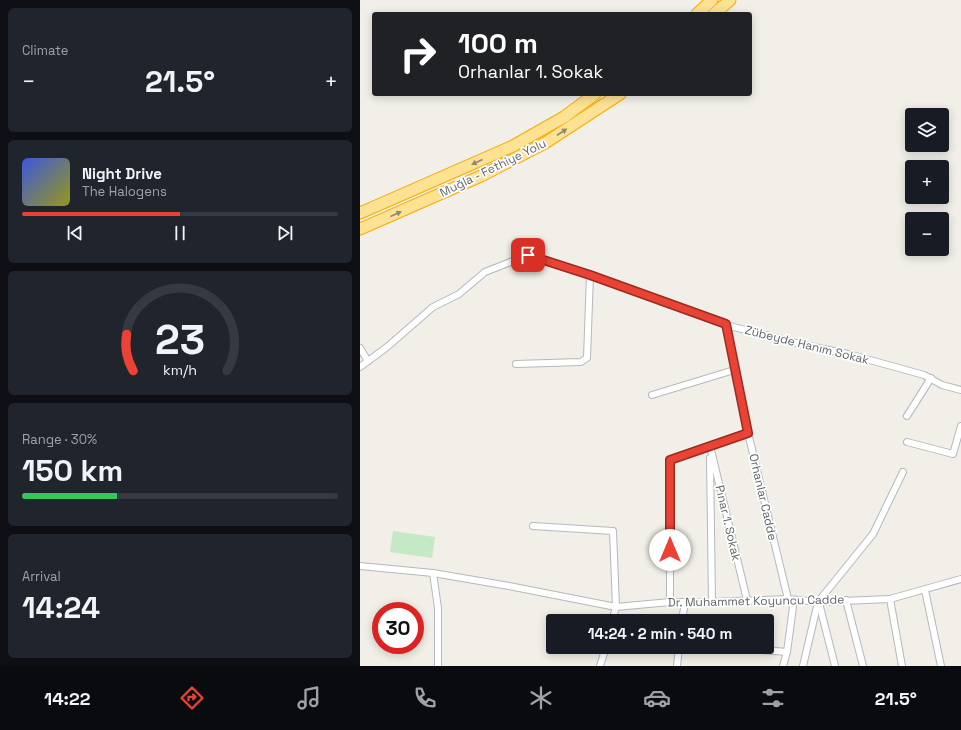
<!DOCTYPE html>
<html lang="en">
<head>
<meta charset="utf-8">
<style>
	body { margin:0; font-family:"Space Grotesk",sans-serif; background:#20242c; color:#f1f3f6; height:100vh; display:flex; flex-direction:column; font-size:15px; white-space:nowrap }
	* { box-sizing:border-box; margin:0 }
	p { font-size:13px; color:#9ea1a6 }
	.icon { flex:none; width:22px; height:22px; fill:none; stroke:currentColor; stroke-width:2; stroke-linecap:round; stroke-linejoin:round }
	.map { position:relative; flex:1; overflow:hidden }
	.drawer { display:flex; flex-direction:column; gap:8px; padding:8px; background:#0d0f14; width:360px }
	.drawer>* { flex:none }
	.top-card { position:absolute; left:12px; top:12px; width:380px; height:84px; border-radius:4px; box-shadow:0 2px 10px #0003; background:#202124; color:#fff; overflow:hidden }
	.fabs { position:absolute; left:545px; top:108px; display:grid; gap:8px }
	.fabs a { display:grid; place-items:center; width:44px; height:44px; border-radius:4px; background:#171b24; box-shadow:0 2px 10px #0003; font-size:20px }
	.speed { position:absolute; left:12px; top:602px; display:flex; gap:8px; font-size:20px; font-weight:700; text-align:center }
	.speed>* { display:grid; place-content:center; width:52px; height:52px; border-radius:50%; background:#171b24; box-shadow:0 2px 10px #0003; line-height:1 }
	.speed .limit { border:6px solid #d22; background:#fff; color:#111 }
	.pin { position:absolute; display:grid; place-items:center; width:34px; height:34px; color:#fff; margin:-17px; border-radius:8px; box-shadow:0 2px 6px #0006 }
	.me { position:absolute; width:44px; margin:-22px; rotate:0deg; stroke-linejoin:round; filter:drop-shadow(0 0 3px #0008) }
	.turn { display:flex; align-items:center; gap:14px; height:84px; padding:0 20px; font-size:18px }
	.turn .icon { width:52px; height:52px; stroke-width:2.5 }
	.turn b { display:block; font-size:28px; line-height:34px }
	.big { font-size:30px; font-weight:700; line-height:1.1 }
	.drawer .widget { flex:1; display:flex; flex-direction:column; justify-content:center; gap:6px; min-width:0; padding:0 14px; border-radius:6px; background:#20242c }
	.drawer .dial { align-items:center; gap:0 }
	.dial svg { height:104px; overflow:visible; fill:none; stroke:#363941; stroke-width:7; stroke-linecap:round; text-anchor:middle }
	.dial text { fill:#f1f3f6; stroke:none }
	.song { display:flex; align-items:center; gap:12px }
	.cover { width:48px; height:48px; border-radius:6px; background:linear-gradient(135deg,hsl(230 70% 55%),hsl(60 70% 35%)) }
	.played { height:4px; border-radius:2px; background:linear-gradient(90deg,#ea4335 50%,#363941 50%) }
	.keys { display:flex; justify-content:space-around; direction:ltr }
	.heat { display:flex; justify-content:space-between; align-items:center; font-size:22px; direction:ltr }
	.charge { height:6px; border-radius:3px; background:linear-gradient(90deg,#34c759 30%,#363941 0) }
	.trip { position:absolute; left:186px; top:614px; width:228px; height:40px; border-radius:4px; background:#171b24; box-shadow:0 2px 10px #0003; font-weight:700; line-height:40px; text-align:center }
	.tab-bar { display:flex; height:64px; justify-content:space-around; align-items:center; background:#090b0e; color:#9ea1a6 }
	.tab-bar .icon { width:28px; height:28px }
	.tab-bar .active { color:#ea4335 }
	.tab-bar b { font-size:18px; color:#f1f3f6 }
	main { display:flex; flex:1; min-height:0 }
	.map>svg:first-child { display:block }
	.green { fill:#c5e8c5 }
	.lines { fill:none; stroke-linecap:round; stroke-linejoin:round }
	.street-casing { stroke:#b5b8bc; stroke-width:8 }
	.highway-casing { stroke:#f9ab00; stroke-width:13 }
	.street { stroke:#fff; stroke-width:6 }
	.highway { stroke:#fde293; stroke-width:11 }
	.oneway { fill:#8e8975 }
	.route-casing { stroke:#982c22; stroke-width:10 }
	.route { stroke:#ea4335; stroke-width:7 }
	.labels { text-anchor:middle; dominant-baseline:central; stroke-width:3.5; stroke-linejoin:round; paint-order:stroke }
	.street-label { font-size:12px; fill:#5f6368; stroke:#fff }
</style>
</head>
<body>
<main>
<section class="drawer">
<div class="widget"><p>Climate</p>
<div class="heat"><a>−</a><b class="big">21.5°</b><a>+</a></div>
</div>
<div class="widget">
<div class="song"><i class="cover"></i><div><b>Night Drive</b><p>The Halogens</p></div></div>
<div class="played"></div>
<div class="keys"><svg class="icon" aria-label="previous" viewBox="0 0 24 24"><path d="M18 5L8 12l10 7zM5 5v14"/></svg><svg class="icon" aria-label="pause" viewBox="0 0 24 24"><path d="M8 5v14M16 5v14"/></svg><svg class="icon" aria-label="next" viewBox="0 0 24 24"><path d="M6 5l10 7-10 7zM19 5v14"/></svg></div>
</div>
<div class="widget dial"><svg viewBox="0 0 100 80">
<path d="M14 69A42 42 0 1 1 86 69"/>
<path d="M14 69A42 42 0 0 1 9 41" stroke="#ea4335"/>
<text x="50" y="56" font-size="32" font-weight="700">23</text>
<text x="50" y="72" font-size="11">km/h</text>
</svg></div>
<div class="widget"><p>Range · 30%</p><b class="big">150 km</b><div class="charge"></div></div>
<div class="widget"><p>Arrival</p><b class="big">14:24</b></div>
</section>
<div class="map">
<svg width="601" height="666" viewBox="0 0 601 666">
	<rect width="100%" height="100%" fill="#f1efe8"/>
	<path class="green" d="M33,531L75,537L72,558L30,552Z"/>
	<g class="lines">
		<defs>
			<g id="street">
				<path d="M366,325L388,433L428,599L433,607L427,652L423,666"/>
				<path d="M0,348L8,361"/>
				<path d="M156,364L221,362L227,358L230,275"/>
				<path d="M0,367L27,347L73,307L99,294L125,272L168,255L230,275L366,325L440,344L492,355L564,375L582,385L601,390"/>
				<path d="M292,395L374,370"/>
				<path d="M547,416L571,378"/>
				<path d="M547,442L593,454L601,426"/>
				<path d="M350,446L387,600"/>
				<path d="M350,458L352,602"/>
				<path d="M173,526L253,531L256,607L252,621"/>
				<path d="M0,566L73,573L149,586L256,607L310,602H352L428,599L458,602L530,599L601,579"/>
				<path d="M73,573L78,608V666"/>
				<path d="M565,590L581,666"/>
				<path d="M530,599L542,666"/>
				<path d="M486,600L503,666"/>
				<path d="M310,602V460L388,433"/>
				<path d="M459,603L475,666"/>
				<path d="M322,621L325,602"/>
				<path d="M368,647L427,652"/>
				<path d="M240,666L246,647"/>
				<path d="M317,666L319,647"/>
				<path d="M443,666L458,602L513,534L543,472"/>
			</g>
			<g id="highway">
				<path d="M337,14L352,0"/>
				<path d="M354,14L370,0"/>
				<path d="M0,213L153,146L204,117L235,94"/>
				<path d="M0,229L121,176L185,143L260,94"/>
			</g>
		</defs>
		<use href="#street" class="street-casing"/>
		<use href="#highway" class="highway-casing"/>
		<use href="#street" class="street"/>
		<use href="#highway" class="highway"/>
	</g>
	<defs><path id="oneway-solid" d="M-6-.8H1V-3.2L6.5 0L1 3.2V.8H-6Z"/></defs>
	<g class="oneway">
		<use href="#oneway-solid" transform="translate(202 132) rotate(-33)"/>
		<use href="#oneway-solid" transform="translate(117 162) rotate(156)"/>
		<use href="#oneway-solid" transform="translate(36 214) rotate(-24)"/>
	</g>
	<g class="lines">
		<defs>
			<path id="route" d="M168,255L230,275L366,324L388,433L310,460V550"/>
		</defs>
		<use href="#route" class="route-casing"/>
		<use href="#route" class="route"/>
	</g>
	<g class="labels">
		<g class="street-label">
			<text transform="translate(133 168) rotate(-26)">Muğla - Fethiye Yolu</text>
			<text transform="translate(447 345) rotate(14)">Zübeyde Hanım Sokak</text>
			<text transform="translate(403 497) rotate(77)">Orhanlar Cadde</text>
			<text transform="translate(368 523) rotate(77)">Pınar 1. Sokak</text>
			<text transform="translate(396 601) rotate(-1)">Dr. Muhammet Koyuncu Cadde</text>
		</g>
	</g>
</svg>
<div class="fabs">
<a><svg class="icon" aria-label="layers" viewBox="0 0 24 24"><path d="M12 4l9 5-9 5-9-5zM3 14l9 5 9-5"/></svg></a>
<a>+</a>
<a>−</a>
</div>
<div class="speed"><div class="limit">30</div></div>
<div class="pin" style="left:168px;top:255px;background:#d93025"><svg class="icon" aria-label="arrive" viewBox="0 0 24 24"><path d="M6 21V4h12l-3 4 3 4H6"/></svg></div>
<svg class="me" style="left:310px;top:550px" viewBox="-20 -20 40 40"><circle r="19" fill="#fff"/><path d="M0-13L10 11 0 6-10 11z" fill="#ea4335"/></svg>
<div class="trip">14:24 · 2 min · 540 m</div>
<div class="top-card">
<div class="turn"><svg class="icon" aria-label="right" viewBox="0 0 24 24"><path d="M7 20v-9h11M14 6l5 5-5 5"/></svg><div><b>100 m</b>Orhanlar 1. Sokak</div></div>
</div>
</div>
</main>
<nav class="tab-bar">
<b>14:22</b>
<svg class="icon active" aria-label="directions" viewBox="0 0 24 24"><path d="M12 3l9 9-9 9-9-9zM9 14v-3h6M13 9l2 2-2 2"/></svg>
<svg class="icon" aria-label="music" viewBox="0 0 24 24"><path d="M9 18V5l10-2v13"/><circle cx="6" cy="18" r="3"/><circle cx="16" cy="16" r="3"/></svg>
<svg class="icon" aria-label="phone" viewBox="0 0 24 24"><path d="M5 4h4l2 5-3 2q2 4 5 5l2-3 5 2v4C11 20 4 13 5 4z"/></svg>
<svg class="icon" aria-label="climate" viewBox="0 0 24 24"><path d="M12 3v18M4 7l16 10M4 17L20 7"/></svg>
<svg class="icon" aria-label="car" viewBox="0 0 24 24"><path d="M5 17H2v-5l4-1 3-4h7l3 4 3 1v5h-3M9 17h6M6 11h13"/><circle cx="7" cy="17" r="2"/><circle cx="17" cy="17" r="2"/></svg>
<svg class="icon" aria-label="filters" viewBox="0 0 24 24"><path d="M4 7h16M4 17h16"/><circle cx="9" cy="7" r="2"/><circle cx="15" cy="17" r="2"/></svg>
<b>21.5°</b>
</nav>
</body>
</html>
